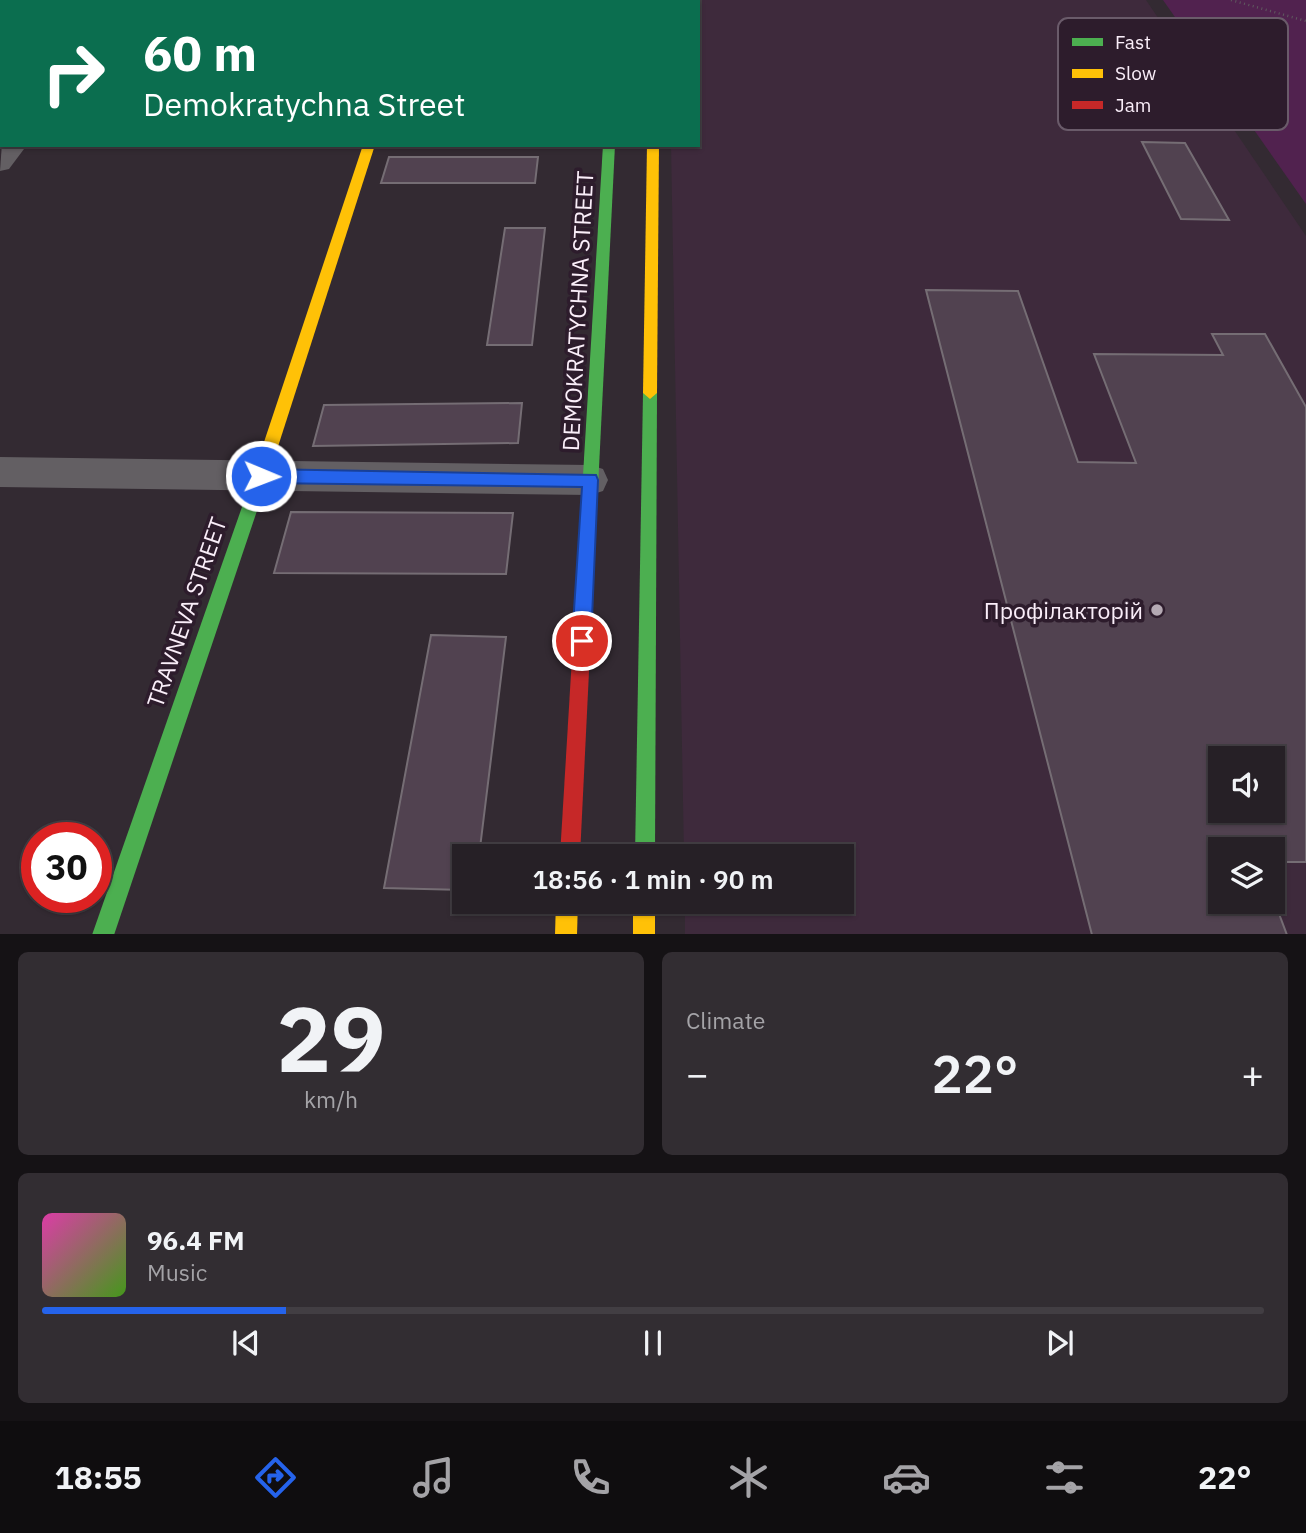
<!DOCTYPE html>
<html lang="en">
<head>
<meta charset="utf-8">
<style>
	body { margin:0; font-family:"IBM Plex Sans",sans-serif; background:#322d32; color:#f1f3f6; height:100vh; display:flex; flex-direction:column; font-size:26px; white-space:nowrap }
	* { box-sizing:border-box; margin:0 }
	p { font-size:23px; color:#a4a3a7 }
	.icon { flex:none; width:38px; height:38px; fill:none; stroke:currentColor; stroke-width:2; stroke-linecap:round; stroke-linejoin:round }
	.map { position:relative; height:934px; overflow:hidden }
	.side { display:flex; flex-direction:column; gap:18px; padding:18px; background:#151215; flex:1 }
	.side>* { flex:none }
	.guide { position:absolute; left:0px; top:0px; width:700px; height:147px; box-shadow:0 2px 5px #0004,0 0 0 2px #423e43; background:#0b6e4f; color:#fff; overflow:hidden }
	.controls { position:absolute; left:1208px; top:746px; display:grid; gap:14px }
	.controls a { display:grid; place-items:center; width:77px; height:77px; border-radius:0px; background:#262026; box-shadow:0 2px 5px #0004,0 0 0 2px #423e43; font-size:35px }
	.speed { position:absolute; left:21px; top:822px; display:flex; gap:14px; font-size:35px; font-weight:700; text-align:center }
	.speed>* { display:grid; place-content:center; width:91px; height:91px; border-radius:50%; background:#262026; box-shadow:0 2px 5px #0004,0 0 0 2px #423e43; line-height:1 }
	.speed .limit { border:10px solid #d22; background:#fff; color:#111 }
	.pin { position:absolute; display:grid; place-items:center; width:60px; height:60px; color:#fff; margin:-30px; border:4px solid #fff; border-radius:50%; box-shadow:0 2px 7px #0007 }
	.me { position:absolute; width:77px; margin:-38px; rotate:91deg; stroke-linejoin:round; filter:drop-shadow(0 0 5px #0008) }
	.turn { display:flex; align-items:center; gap:24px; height:147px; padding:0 28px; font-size:32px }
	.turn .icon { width:91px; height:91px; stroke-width:2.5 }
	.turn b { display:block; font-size:49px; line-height:60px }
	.big { font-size:52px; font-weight:600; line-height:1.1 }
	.side .tile { flex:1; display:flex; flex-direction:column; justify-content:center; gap:10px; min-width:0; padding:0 24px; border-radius:10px; background:#322d32 }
	.side .dial { align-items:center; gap:0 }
	.dial b { font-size:91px; line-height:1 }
	.song { display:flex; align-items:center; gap:21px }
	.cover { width:84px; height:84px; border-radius:10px; background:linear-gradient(135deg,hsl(320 70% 55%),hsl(100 70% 35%)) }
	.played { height:7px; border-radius:4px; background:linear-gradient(90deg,#2563eb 20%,#423e43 20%) }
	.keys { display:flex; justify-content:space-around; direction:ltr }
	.heat { display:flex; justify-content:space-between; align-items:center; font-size:38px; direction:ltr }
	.side .tiles { flex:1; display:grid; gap:18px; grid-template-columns:1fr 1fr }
	.tile:last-child { grid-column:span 2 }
	.trip { position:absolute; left:452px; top:844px; width:402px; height:70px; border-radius:0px; background:#262026; box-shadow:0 2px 5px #0004,0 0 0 2px #423e43; font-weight:600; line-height:70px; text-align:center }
	.menu { display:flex; height:112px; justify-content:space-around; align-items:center; background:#0f0d0f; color:#a4a3a7 }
	.menu .icon { width:49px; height:49px }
	.menu .on { color:#2563eb }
	.menu b { font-size:32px; color:#f1f3f6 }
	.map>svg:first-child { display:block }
	.built { fill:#3e2a3c; fill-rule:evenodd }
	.green { fill:#51224f }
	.building { fill:#514250; stroke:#756d74; stroke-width:2; fill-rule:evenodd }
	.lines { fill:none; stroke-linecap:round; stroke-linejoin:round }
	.path { stroke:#5f5a5f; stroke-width:2.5; stroke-dasharray:1 3.5; stroke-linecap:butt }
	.street { fill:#635f63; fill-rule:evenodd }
	.fast { fill:#4caf50; fill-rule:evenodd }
	.slow { fill:#ffc107; fill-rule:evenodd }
	.jam { fill:#c62828; fill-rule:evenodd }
	.route { fill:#2563eb; stroke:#184099; stroke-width:2 }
	.poi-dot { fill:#b4a9b3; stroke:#2d1c2c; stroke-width:2.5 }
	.labels { text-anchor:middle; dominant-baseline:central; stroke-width:7; stroke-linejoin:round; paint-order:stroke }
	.street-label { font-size:23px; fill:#faeef9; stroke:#2d1c2c }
	.poi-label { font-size:23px; fill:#faeef9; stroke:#2d1c2c; text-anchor:end }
	.key { fill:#2d1c2c; stroke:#6a5b6a; stroke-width:2 }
	.key-label { font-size:19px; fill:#faeef9 }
</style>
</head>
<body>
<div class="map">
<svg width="1306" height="935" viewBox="0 0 1306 935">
	<rect width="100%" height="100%" fill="#332a32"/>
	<path class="built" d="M668,0H1146L1306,236V934H685V901H842V856H684L671,145H698V2ZM1220,758H1272V810H1220ZM1220,849H1272V901H1220Z"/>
	<path class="green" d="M1163,0H1306V204Z"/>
	<g class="building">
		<path d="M453,0H557L453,2Z"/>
		<path d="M1142,142L1185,143L1229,220L1181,219Z"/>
		<path d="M389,157H538L535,183H381Z"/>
		<path d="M505,228H545L532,345H487Z"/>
		<path d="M926,290L1018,291L1078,462L1136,463L1094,354L1223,355L1212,334H1265L1306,407V862H1272V849H1220V901H1272V895L1287,935H1092ZM1220,758H1272V810H1220Z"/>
		<path d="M522,403L518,443L313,446L324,405Z"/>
		<path d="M291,512L513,513L506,574L274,573Z"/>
		<path d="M431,635L506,637L479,856H464V890L384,888Z"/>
	</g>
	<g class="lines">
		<path class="path" d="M1231,0L1306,21"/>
		<g class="street">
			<path d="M112,0H134L111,2Z"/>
			<path d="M407,0H429L406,2Z"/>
			<path d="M2,143L27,145L9,169L0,171Z"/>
			<path d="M0,457L590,465L603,469L608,480L603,491L590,495L0,487Z"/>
		</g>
		<g class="fast">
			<path d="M603,145H615L597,508L595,513L589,515L583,513L581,508Z"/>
			<path d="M650,387L657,393L655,856H635L643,393Z"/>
			<path d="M257,480L263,482L265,487L114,935H92L249,487L251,482Z"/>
		</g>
		<g class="slow">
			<path d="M363,145H375L265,487L263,492L257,494L251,492L249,487Z"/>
			<path d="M647,145H659L657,393L650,399L643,393Z"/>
			<path d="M556,901H578L577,935H555Z"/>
			<rect x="633" y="901" width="22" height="34"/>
		</g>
		<g class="jam">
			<rect x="612" y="0" width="10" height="2"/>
			<rect x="649" y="0" width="10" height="2"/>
			<path d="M589,501L595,503L597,508L580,856H560L581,508L583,503Z"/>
		</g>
	</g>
	<path class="route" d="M261,469L596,475L598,480L591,641L588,648L582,650L575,648L572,641L582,487L261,483L255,481L253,476L255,471Z"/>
	<circle class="poi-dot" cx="1157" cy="610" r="7"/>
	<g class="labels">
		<g class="street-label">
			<text transform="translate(577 311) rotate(-87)">DEMOKRATYCHNA STREET</text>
			<text transform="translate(186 612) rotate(-71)">TRAVNEVA STREET</text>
		</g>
		<g class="poi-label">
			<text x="1143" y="610">Профілакторій</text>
		</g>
	</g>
	<rect x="1058" y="18" width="230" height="112" rx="10" class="key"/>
	<rect x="1072" y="38" width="31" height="8" fill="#4caf50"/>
	<rect x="1072" y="69" width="31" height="9" fill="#ffc107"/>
	<rect x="1072" y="101" width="31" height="8" fill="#c62828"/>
	<g class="key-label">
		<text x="1115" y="49">Fast</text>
		<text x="1115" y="80">Slow</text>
		<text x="1115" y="112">Jam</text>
	</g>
</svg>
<div class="controls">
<a><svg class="icon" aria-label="sound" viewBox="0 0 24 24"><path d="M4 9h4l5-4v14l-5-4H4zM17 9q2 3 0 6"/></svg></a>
<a><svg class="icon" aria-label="layers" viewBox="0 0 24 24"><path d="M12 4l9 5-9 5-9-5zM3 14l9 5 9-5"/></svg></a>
</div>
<div class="speed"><div class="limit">30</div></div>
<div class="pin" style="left:582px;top:641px;background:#d93025"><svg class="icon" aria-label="arrive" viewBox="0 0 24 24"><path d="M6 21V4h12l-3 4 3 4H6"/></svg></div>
<svg class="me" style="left:261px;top:476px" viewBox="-20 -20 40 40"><circle r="17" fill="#2563eb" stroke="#fff" stroke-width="3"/><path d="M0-11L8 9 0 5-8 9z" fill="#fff"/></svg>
<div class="trip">18:56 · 1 min · 90 m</div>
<div class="guide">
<div class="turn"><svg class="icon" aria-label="right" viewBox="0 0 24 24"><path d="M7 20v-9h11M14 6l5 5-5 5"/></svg><div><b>60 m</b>Demokratychna Street</div></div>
</div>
</div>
<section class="side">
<div class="tiles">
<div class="tile dial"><b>29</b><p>km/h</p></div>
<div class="tile"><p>Climate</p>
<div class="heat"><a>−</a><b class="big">22°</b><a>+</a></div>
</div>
<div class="tile">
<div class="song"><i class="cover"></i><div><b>96.4 FM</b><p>Music</p></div></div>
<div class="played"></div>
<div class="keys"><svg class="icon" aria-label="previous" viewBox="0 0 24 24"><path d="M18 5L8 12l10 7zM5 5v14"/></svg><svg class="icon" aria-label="pause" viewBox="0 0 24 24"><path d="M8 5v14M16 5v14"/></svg><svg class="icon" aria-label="next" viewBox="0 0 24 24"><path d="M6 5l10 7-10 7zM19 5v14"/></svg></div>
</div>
</div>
</section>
<nav class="menu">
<b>18:55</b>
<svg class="icon on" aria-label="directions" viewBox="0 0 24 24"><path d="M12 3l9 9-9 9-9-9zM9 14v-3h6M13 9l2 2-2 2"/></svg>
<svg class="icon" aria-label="music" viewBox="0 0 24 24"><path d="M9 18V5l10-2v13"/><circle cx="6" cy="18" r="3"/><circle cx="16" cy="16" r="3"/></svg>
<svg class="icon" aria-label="phone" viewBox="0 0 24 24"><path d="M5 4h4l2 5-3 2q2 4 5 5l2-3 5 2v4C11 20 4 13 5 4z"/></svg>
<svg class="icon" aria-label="climate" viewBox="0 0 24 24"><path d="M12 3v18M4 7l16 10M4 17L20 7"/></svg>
<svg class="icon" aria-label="car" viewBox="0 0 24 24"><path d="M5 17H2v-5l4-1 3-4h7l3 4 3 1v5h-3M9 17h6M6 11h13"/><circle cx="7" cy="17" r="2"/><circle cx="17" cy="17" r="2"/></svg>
<svg class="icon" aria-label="filters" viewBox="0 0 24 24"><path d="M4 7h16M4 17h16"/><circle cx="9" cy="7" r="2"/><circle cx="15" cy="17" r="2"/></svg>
<b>22°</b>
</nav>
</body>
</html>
